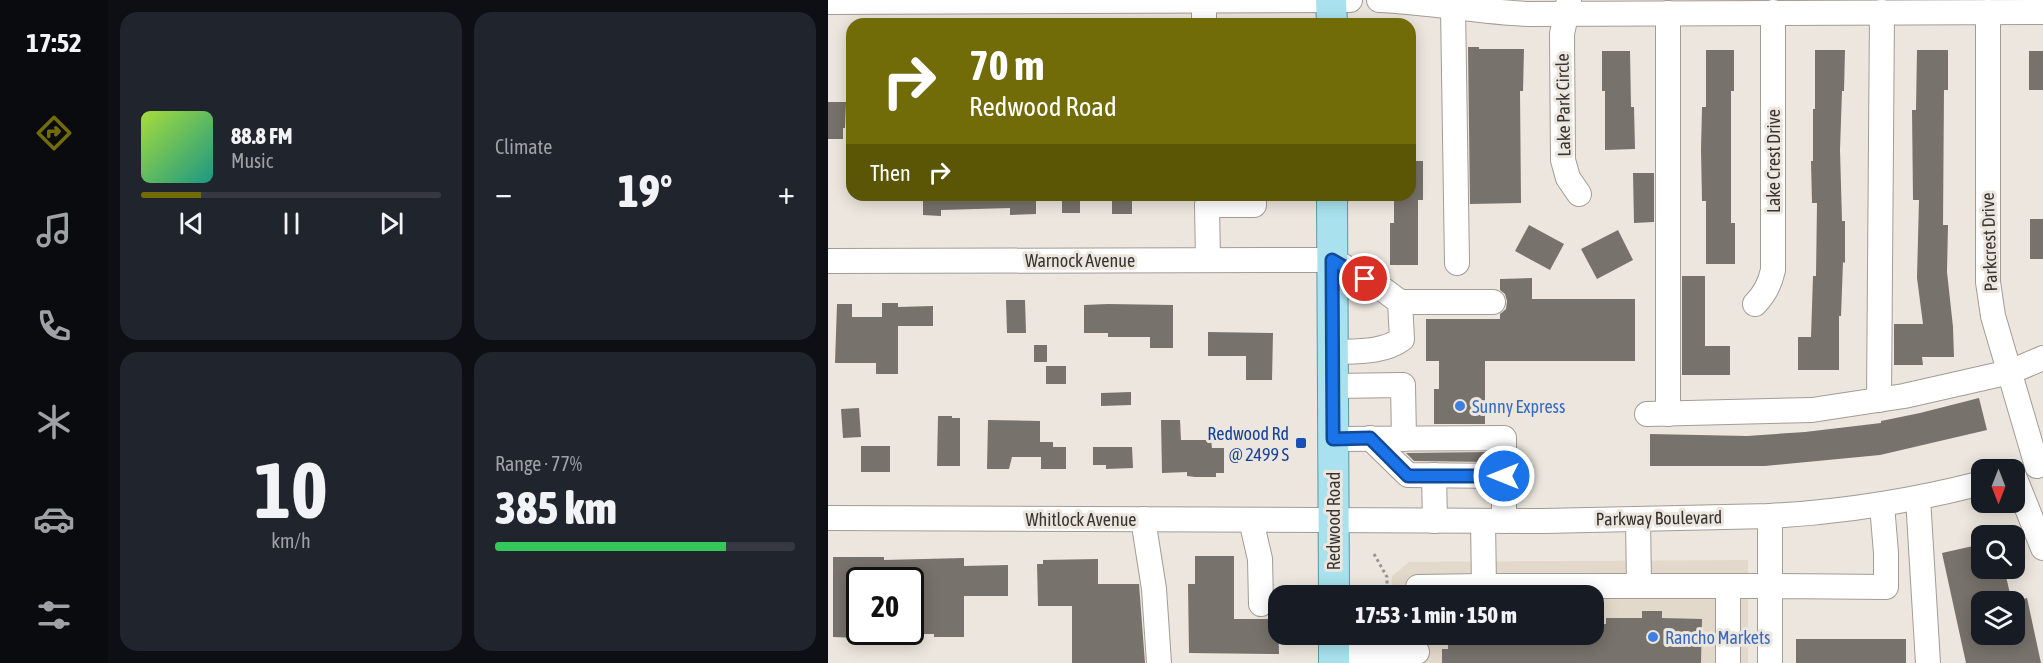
<!DOCTYPE html>
<html lang="en">
<head>
<meta charset="utf-8">
<style>
	body { margin:0; font-family:"Asap Condensed",sans-serif; background:#20242c; color:#f1f3f6; height:100vh; display:flex; flex-direction:column; font-size:22px; white-space:nowrap }
	* { box-sizing:border-box; margin:0 }
	p { font-size:20px; color:#9ea1a6 }
	.icon { flex:none; width:33px; height:33px; fill:none; stroke:currentColor; stroke-width:2; stroke-linecap:round; stroke-linejoin:round }
	.map { position:relative; flex:1; overflow:hidden }
	.sheet { display:flex; flex-direction:column; gap:12px; padding:12px; background:#0d0f14; width:720px }
	.sheet>* { flex:none }
	.hud { position:absolute; left:18px; top:18px; width:570px; height:183px; border-radius:18px; box-shadow:0 3px 15px #0003; background:#716c08; color:#fff; overflow:hidden }
	.needle { width:39px; rotate:180deg }
	.controls { position:absolute; left:1143px; top:459px; display:grid; gap:12px }
	.controls a { display:grid; place-items:center; width:54px; height:54px; border-radius:12px; background:#171b24; box-shadow:0 3px 15px #0003; font-size:30px }
	.speed { position:absolute; left:18px; top:567px; display:flex; gap:12px; font-size:30px; font-weight:700; text-align:center }
	.speed>* { display:grid; place-content:center; width:78px; height:78px; border-radius:50%; background:#171b24; box-shadow:0 3px 15px #0003; line-height:1 }
	.speed .limit { border:3px solid #111; border-radius:9px; background:#fff; color:#111 }
	.pin { position:absolute; display:grid; place-items:center; width:51px; height:51px; color:#fff; margin:-26px; border:3px solid #fff; border-radius:50%; box-shadow:0 2px 6px #0007 }
	.me { position:absolute; width:66px; margin:-33px; rotate:270deg; stroke-linejoin:round; filter:drop-shadow(0 0 4px #0008) }
	.turn { display:flex; align-items:center; gap:21px; height:126px; padding:0 24px; font-size:27px }
	.turn .icon { width:78px; height:78px; stroke-width:2.5 }
	.turn b { display:block; font-size:42px; line-height:51px }
	.then { display:flex; align-items:center; height:57px; padding:0 24px; background:#0003; gap:12px; font-size:22px }
	.big { font-size:45px; font-weight:800; line-height:1.1 }
	.sheet .tile { flex:1; display:flex; flex-direction:column; justify-content:center; gap:9px; min-width:0; padding:0 21px; border-radius:18px; background:#20242c }
	.sheet .dial { align-items:center; gap:0 }
	.dial b { font-size:78px; line-height:1 }
	.song { display:flex; align-items:center; gap:18px }
	.cover { width:72px; height:72px; border-radius:9px; background:linear-gradient(135deg,hsl(80 70% 55%),hsl(170 70% 35%)) }
	.played { height:6px; border-radius:3px; background:linear-gradient(90deg,#716c08 20%,#363941 20%) }
	.keys { display:flex; justify-content:space-around; direction:ltr }
	.heat { display:flex; justify-content:space-between; align-items:center; font-size:33px; direction:ltr }
	.charge { height:9px; border-radius:4px; background:linear-gradient(90deg,#34c759 77%,#363941 0) }
	.sheet .tiles { flex:1; display:grid; gap:12px; grid-template-columns:repeat(2,1fr) }
	.trip { position:absolute; left:440px; top:585px; width:336px; height:60px; border-radius:18px; background:#171b24; box-shadow:0 3px 15px #0003; font-weight:800; line-height:60px; text-align:center }
	main { display:flex; flex:1; min-height:0 }
	.tabs { display:flex; flex-direction:column; width:108px; justify-content:space-around; align-items:center; background:#090b0e; color:#9ea1a6 }
	.tabs .icon { width:42px; height:42px }
	.tabs .on { color:#716c08 }
	.tabs b { font-size:27px; color:#f1f3f6 }
	.map>svg:first-child { display:block }
	.built { fill:#e3d9cb }
	.building { fill:#77726b }
	.lines { fill:none; stroke-linecap:round; stroke-linejoin:round }
	.minor-casing { stroke:#a29c95; stroke-width:26 }
	.major-casing { stroke:#5b99a5; stroke-width:32 }
	.path { stroke:#98948e; stroke-width:3; stroke-dasharray:3 3; stroke-linecap:butt }
	.minor { stroke:#fff; stroke-width:24 }
	.major { stroke:#a9e2ee; stroke-width:30 }
	.route-casing { stroke:#114b97; stroke-width:15 }
	.route { stroke:#1a73e8; stroke-width:10 }
	.shop-dot { fill:#3f7fe0; stroke:#ece6de; stroke-width:2 }
	.transit-dot { fill:#1a4fb4; stroke:#ece6de; stroke-width:2 }
	.labels { text-anchor:middle; dominant-baseline:central; stroke-width:6; stroke-linejoin:round; paint-order:stroke }
	.street-label { font-size:18px; fill:#373532; stroke:#ece6de }
	.shop-label { font-size:18px; fill:#366cbe; stroke:#ece6de; text-anchor:start }
	.transit-label { font-size:18px; fill:#164399; stroke:#ece6de; text-anchor:end }
</style>
</head>
<body>
<main>
<nav class="tabs">
<b>17:52</b>
<svg class="icon on" aria-label="directions" viewBox="0 0 24 24"><path d="M12 3l9 9-9 9-9-9zM9 14v-3h6M13 9l2 2-2 2"/></svg>
<svg class="icon" aria-label="music" viewBox="0 0 24 24"><path d="M9 18V5l10-2v13"/><circle cx="6" cy="18" r="3"/><circle cx="16" cy="16" r="3"/></svg>
<svg class="icon" aria-label="phone" viewBox="0 0 24 24"><path d="M5 4h4l2 5-3 2q2 4 5 5l2-3 5 2v4C11 20 4 13 5 4z"/></svg>
<svg class="icon" aria-label="climate" viewBox="0 0 24 24"><path d="M12 3v18M4 7l16 10M4 17L20 7"/></svg>
<svg class="icon" aria-label="car" viewBox="0 0 24 24"><path d="M5 17H2v-5l4-1 3-4h7l3 4 3 1v5h-3M9 17h6M6 11h13"/><circle cx="7" cy="17" r="2"/><circle cx="17" cy="17" r="2"/></svg>
<svg class="icon" aria-label="filters" viewBox="0 0 24 24"><path d="M4 7h16M4 17h16"/><circle cx="9" cy="7" r="2"/><circle cx="15" cy="17" r="2"/></svg>
</nav>
<section class="sheet">
<div class="tiles">
<div class="tile">
<div class="song"><i class="cover"></i><div><b>88.8 FM</b><p>Music</p></div></div>
<div class="played"></div>
<div class="keys"><svg class="icon" aria-label="previous" viewBox="0 0 24 24"><path d="M18 5L8 12l10 7zM5 5v14"/></svg><svg class="icon" aria-label="pause" viewBox="0 0 24 24"><path d="M8 5v14M16 5v14"/></svg><svg class="icon" aria-label="next" viewBox="0 0 24 24"><path d="M6 5l10 7-10 7zM19 5v14"/></svg></div>
</div>
<div class="tile"><p>Climate</p>
<div class="heat"><a>−</a><b class="big">19°</b><a>+</a></div>
</div>
<div class="tile dial"><b>10</b><p>km/h</p></div>
<div class="tile"><p>Range · 77%</p><b class="big">385 km</b><div class="charge"></div></div>
</div>
</section>
<div class="map">
<svg width="1215" height="663" viewBox="0 0 1215 663">
	<rect width="100%" height="100%" fill="#ece6de"/>
	<path class="built" d="M920,560V663H563V635L765,634V596L563,595L564,576L581,562Z"/>
	<g class="building">
		<path d="M640,47H651V49H696L695,91H692L693,203L642,204Z"/>
		<path d="M878,50H906V91H903V223H907V264H878V201H874L873,150L874,107H878Z"/>
		<path d="M987,50H1017L1016,91H1014L1012,150L1014,221H1017V263L1015,262L1013,316H1011V370H970V337H983L985,276H988L989,203H984L983,161H985V109H987Z"/>
		<path d="M1089,50H1120V90H1116L1115,225H1120L1119,272L1125,327L1126,357H1094L1095,365H1066V324H1095L1089,278L1091,200H1085L1084,110H1088Z"/>
		<path d="M774,51H802L803,107H806L807,149L777,150V91H774Z"/>
		<rect x="1201" y="51" width="14" height="39"/>
		<path d="M0,102H18L17,128H15V139H0Z"/>
		<path d="M582,161H595V200H590V265H562V223H566V195H582Z"/>
		<path d="M805,173H826V222L806,223Z"/>
		<path d="M95,195H208V214L182,215V208L113,210V216L95,215Z"/>
		<rect x="234" y="195" width="18" height="18"/>
		<rect x="284" y="195" width="20" height="19"/>
		<rect x="1202" y="219" width="13" height="40"/>
		<path d="M701,225L736,244L722,270L687,251Z"/>
		<path d="M790,230L805,260L769,279L753,249Z"/>
		<path d="M854,276H877V346H902V375H854Z"/>
		<path d="M704,278V299H807V361H657V424H606V389H611V361H598V319H672V314L678,309L679,301L677,294L672,290V279Z"/>
		<path d="M178,300H197L198,333H179Z"/>
		<path d="M54,303H70V307L105,306V326H70V374H48V363H7L9,304H24V317H54Z"/>
		<path d="M280,304L345,305V348H322V337H280V333H256V305Z"/>
		<path d="M380,332L445,333L444,380H418V356H380Z"/>
		<rect x="206" y="345" width="13" height="17"/>
		<rect x="218" y="366" width="20" height="18"/>
		<path d="M303,392V405L273,406V393Z"/>
		<path d="M1151,398L1159,430L1052,455L937,466H822V434L919,436L977,432L1053,423V421L1092,413Z"/>
		<path d="M31,408L33,437L15,438L13,409Z"/>
		<path d="M110,416H124V418H132V466H109Z"/>
		<path d="M160,420L212,421V442H225V447H238V469H213V457H184L181,469H159Z"/>
		<path d="M333,420H352L353,440H383L384,448H396V473H388V477H367L359,476V472L334,473Z"/>
		<rect x="33" y="446" width="29" height="26"/>
		<path d="M265,447H304L305,468L278,469V465H265Z"/>
		<path d="M659,452V462L586,461L578,453Z"/>
		<path d="M1154,544V568H1176L1184,602H1154V634H1186V601L1199,598L1213,663H1138L1114,553Z"/>
		<path d="M367,556H406V619H450L451,654L361,653L360,584H367Z"/>
		<path d="M5,557H56V560L136,558V566L180,565V596H136V637H106V634H82V580H32V638L5,637Z"/>
		<path d="M270,559V584H311L317,663H244V606H210L209,564H215V560Z"/>
		<path d="M814,611H834V618L874,619L873,663H614V649H620V634H765V624H778V618H814Z"/>
		<rect x="968" y="639" width="110" height="24"/>
	</g>
	<g class="lines">
		<defs>
			<g id="minor">
				<path d="M551,0C601,2 651,12 701,14L1215,12"/>
				<path d="M741,0L734,34L735,160L740,178L751,194"/>
				<path d="M376,1V24"/>
				<path d="M0,2L522,0"/>
				<path d="M625,7L629,263"/>
				<path d="M1160,12V282L1165,316L1209,466"/>
				<path d="M840,13V414"/>
				<path d="M380,260L379,205H426V195"/>
				<path d="M0,261L505,260L553,288L572,302L574,339C555,353 528,351 505,352"/>
				<path d="M572,302H665"/>
				<path d="M927,304C937,294 942,284 945,270V12"/>
				<path d="M505,386L575,385L576,439"/>
				<path d="M1051,400L1054,12"/>
				<path d="M819,414L984,410L1076,396L1182,372L1215,358"/>
				<path d="M542,438L580,475L676,476"/>
				<path d="M505,439L676,438V521"/>
				<path d="M606,475L607,521"/>
				<path d="M1186,476L1215,548"/>
				<path d="M1090,498L1100,663"/>
				<path d="M0,518L716,521L942,516C1014,512 1084,501 1154,483"/>
				<path d="M315,519L326,589L331,663"/>
				<path d="M810,519L811,586"/>
				<path d="M423,520L432,559L433,604"/>
				<path d="M655,521L656,586H942V516"/>
				<path d="M900,587V663"/>
				<path d="M590,596V587L656,586"/>
				<path d="M506,654L589,652"/>
				<path d="M942,663V586L1058,587V553L1054,505"/>
			</g>
			<g id="major">
				<path d="M503,0L504,24"/>
				<path d="M504,195L506,596"/>
				<path d="M506,634V663"/>
			</g>
		</defs>
		<use href="#minor" class="minor-casing"/>
		<use href="#major" class="major-casing"/>
		<path class="path" d="M546,554L559,577V596"/>
		<use href="#minor" class="minor"/>
		<use href="#major" class="major"/>
	</g>
	<g class="lines">
		<defs>
			<path id="route" d="M537,279L504,260L505,439L542,438L580,476H676"/>
		</defs>
		<use href="#route" class="route-casing"/>
		<use href="#route" class="route"/>
	</g>
	<g class="shop-dot">
		<circle cx="632" cy="406" r="6"/>
		<circle cx="825" cy="637" r="6"/>
	</g>
	<rect class="transit-dot" x="467" y="437" width="12" height="12" rx="3"/>
	<g class="labels">
		<g class="street-label">
			<text transform="translate(735 105) rotate(-91)">Lake Park Circle</text>
			<text transform="translate(945 161) rotate(-90)">Lake Crest Drive</text>
			<text transform="translate(1161 242) rotate(-92)">Parkcrest Drive</text>
			<text x="252" y="260">Warnock Avenue</text>
			<text transform="translate(831 518) rotate(-1)">Parkway Boulevard</text>
			<text x="253" y="519">Whitlock Avenue</text>
			<text transform="translate(505 521) rotate(-90)">Redwood Road</text>
		</g>
		<g class="shop-label">
			<text x="644" y="406">Sunny Express</text>
			<text x="837" y="637">Rancho Markets</text>
		</g>
		<g class="transit-label">
			<text x="461" y="433">Redwood Rd<tspan x="461" dy="21">@ 2499 S</tspan></text>
		</g>
	</g>
</svg>
<div class="controls">
<a><svg class="needle" viewBox="-14 -14 28 28"><path d="M0-13l5 13h-10z" fill="#e53935"/><path d="M0 13l5-13h-10z" fill="#9ea1a6"/></svg></a>
<a><svg class="icon" aria-label="search" viewBox="0 0 24 24"><circle cx="10" cy="10" r="6"/><path d="M15 15l6 6"/></svg></a>
<a><svg class="icon" aria-label="layers" viewBox="0 0 24 24"><path d="M12 4l9 5-9 5-9-5zM3 14l9 5 9-5"/></svg></a>
</div>
<div class="speed"><div class="limit">20</div></div>
<div class="pin" style="left:537px;top:279px;background:#d93025"><svg class="icon" aria-label="arrive" viewBox="0 0 24 24"><path d="M6 21V4h12l-3 4 3 4H6"/></svg></div>
<svg class="me" style="left:676px;top:476px" viewBox="-20 -20 40 40"><circle r="17" fill="#1a73e8" stroke="#fff" stroke-width="3"/><path d="M0-11L8 9 0 5-8 9z" fill="#fff"/></svg>
<div class="trip">17:53 · 1 min · 150 m</div>
<div class="hud">
<div class="turn"><svg class="icon" aria-label="right" viewBox="0 0 24 24"><path d="M7 20v-9h11M14 6l5 5-5 5"/></svg><div><b>70 m</b>Redwood Road</div></div>
<div class="then">Then<svg class="icon" aria-label="right" viewBox="0 0 24 24"><path d="M7 20v-9h11M14 6l5 5-5 5"/></svg></div>
</div>
</div>
</main>
</body>
</html>
